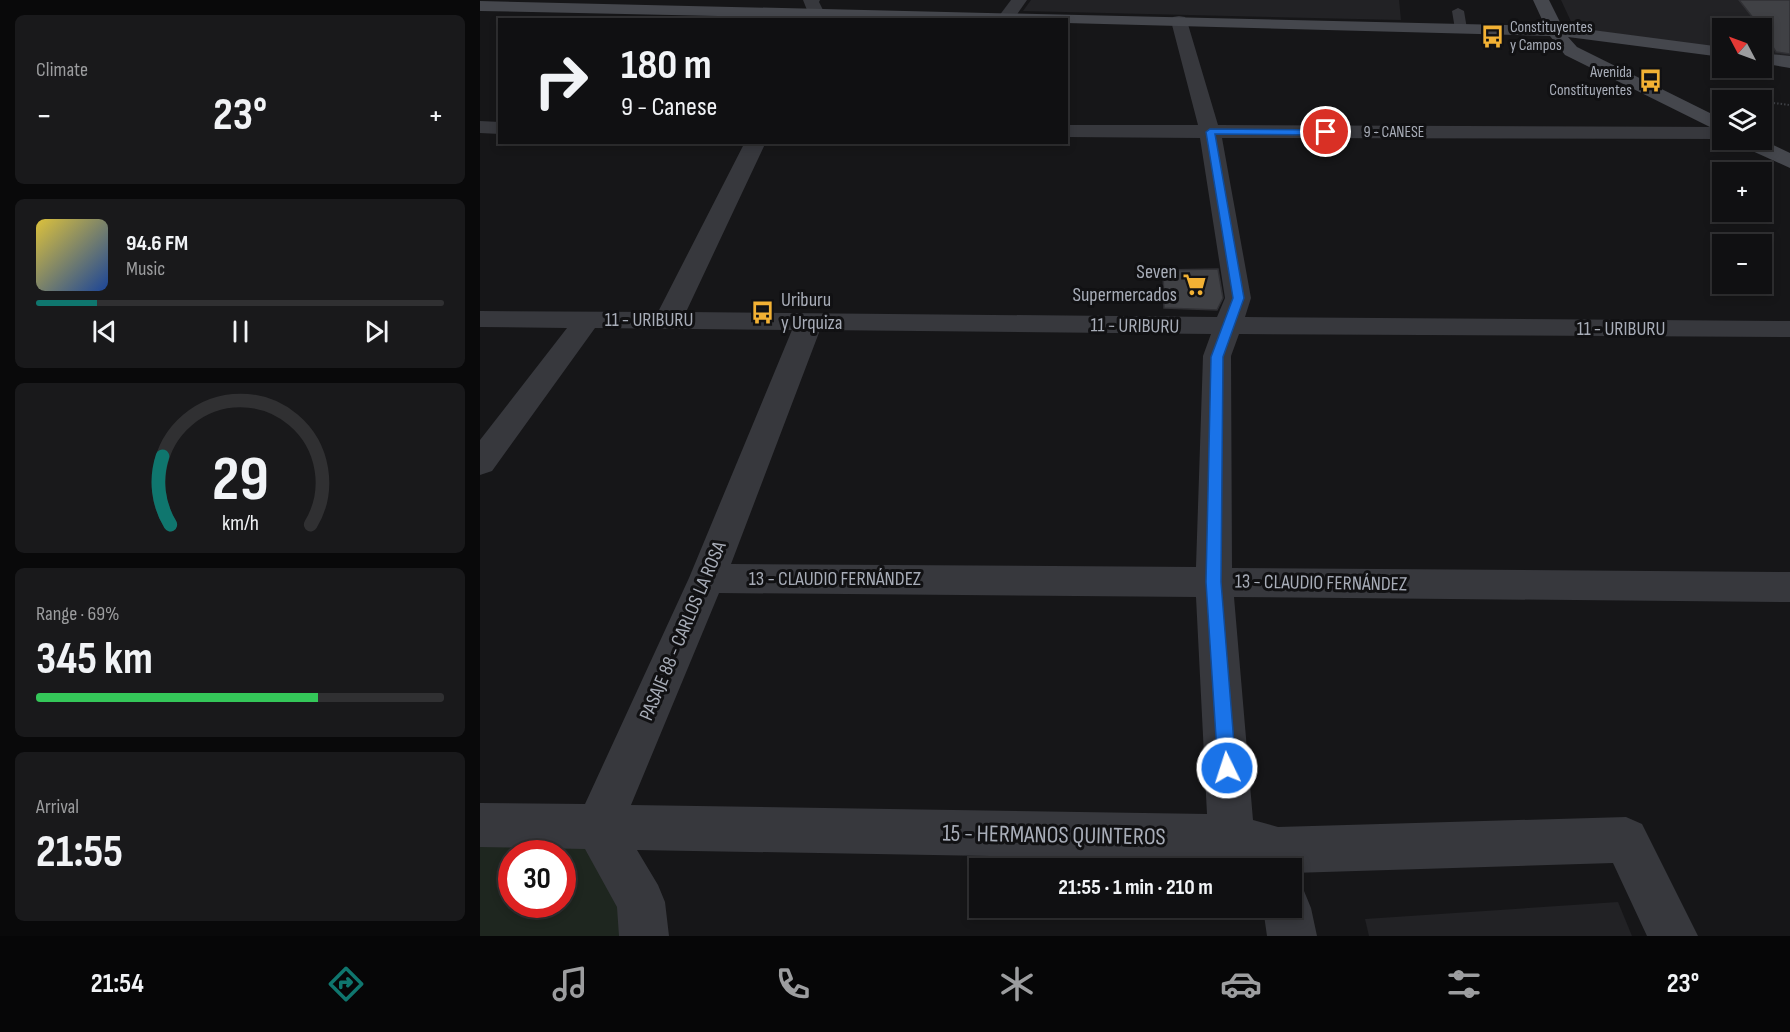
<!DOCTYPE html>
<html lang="en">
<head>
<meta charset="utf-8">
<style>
	body { margin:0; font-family:"Sofia Sans Condensed",sans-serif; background:#19191b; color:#f1f3f6; height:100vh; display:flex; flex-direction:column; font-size:22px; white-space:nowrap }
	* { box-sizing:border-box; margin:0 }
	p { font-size:20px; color:#9c9d9f }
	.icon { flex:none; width:33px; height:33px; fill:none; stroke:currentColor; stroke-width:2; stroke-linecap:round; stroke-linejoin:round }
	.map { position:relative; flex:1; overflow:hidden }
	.details { display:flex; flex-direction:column; gap:15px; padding:15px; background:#09090a; width:480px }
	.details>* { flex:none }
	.banner { position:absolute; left:18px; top:18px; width:570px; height:126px; border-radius:0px; box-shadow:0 3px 9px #0003,0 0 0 2px #303032; background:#101012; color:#f1f3f6; overflow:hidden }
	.needle { width:39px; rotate:311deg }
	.fabs { position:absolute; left:1232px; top:18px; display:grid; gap:12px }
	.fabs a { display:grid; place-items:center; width:60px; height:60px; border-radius:0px; background:#101012; box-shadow:0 3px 9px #0003,0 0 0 2px #303032; font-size:30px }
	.speed { position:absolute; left:18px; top:840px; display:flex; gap:12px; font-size:30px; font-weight:700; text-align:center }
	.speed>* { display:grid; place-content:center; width:78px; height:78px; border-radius:50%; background:#101012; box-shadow:0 3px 9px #0003,0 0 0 2px #303032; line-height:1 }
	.speed .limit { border:9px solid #d22; background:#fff; color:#111 }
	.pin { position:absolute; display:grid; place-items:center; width:51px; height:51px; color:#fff; margin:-26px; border:3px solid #fff; border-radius:50%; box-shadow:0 2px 6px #0007 }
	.me { position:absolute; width:66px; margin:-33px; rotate:356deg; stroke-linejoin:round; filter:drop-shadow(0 0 4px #0008) }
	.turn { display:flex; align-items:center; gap:21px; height:126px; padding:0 24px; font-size:27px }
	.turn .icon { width:78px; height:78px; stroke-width:2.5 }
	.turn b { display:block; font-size:42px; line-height:51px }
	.big { font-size:45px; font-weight:700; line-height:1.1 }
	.details .widget { flex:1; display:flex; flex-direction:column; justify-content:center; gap:9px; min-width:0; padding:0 21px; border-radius:9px; background:#19191b }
	.details .dial { align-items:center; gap:0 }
	.dial svg { height:156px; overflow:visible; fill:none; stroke:#303032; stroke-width:7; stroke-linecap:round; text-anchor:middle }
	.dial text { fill:#f1f3f6; stroke:none }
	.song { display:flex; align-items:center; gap:18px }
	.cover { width:72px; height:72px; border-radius:9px; background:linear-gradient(135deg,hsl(50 70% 55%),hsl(220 70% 35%)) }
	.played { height:6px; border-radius:3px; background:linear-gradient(90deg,#0f766e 15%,#303032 15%) }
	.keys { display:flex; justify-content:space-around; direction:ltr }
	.heat { display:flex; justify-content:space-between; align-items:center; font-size:33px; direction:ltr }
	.charge { height:9px; border-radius:4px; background:linear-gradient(90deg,#34c759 69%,#303032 0) }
	.trip { position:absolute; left:489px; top:858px; width:333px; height:60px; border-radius:0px; background:#101012; box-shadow:0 3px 9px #0003,0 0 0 2px #303032; font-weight:700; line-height:60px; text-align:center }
	.menu { display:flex; height:96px; justify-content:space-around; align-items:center; background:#060607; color:#9c9d9f }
	.menu .icon { width:42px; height:42px }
	.menu .on { color:#0f766e }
	.menu b { font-size:27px; color:#f1f3f6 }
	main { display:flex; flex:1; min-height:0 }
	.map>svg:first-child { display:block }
	.built { fill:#222225 }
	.green { fill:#1e261f; fill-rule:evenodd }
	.building { fill:#404145; stroke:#303034; stroke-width:1.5 }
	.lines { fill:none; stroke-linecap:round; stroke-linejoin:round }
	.path { stroke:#3d3f44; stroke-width:2; stroke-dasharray:1.5 2; stroke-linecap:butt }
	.lane { fill:#37383d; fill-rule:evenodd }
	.street { fill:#37383d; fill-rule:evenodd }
	.secondary { fill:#45474d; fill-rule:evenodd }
	.route { fill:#1a73e8; stroke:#114b97; stroke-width:1.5 }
	.labels { text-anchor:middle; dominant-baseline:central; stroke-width:6; stroke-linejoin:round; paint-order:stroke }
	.far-poi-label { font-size:16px; fill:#a8adb8; stroke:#111113; text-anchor:start }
	.far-street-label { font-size:16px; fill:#a8adb8; stroke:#111113 }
	.poi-label { font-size:20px; fill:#a8adb8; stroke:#111113; text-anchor:end }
	.street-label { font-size:20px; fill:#a8adb8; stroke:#111113 }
	.near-street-label { font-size:24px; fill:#a8adb8; stroke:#111113 }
</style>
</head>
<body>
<main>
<section class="details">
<div class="widget"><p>Climate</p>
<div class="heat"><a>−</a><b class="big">23°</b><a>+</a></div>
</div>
<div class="widget">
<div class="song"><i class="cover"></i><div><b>94.6 FM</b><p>Music</p></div></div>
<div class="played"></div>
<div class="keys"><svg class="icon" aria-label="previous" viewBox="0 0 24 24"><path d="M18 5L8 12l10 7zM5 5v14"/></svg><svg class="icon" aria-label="pause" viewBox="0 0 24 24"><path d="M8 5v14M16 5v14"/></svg><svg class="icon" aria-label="next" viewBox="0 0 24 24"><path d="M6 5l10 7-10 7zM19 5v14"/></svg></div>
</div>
<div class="widget dial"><svg viewBox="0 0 100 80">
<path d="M14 69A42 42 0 1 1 86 69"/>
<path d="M14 69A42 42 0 0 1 10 34" stroke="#0f766e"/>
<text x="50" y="56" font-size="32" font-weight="700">29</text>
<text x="50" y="72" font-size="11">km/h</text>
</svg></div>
<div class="widget"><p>Range · 69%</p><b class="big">345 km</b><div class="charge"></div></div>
<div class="widget"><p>Arrival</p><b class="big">21:55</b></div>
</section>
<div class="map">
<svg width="1310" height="936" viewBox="0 0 1310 936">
	<rect width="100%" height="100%" fill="#161618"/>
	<g class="built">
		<path d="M551,0H919L921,20L543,11Z"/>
		<path d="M1081,0H1310V57L1281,53V28H1242V48L1094,28Z"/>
		<path d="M1138,902L1152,936H889L885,919Z"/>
	</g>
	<path class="green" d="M0,825L118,828L164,936H0ZM32,854H82V904H32Z"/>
	<g class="building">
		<path d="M1259,0H1310V54L1296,52L1281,28Z"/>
		<path d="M738,269L743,298L737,310L684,308L683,270Z"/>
	</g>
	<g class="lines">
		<path class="path" d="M1245,97L1310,105"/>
		<path class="lane" d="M978,8L984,11L987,29L981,33L975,29L972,11Z"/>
		<g class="street">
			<path d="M323,0H340L339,2L348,20H331Z"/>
			<path d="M531,0H547L533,20H521L519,16Z"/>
			<path d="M699,16L705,17L707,21L738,125L1242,127V139L742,138L771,298L765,317L1310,321V337L759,334L751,356L752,568L1310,572V602L754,597L773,820L798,827L1146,817L1162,824L1218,936H1167L1133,863L812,873V868H781L751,860L157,850L178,885L185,902L189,936H139L137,907L105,849L0,847V803L105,804L209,578L312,330L115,328L12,471L0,475V440L87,328L0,327V311L178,312L265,142H286L206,312L737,317L745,298L720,138L586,137V125H718L691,21L693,17ZM340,330L731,334L723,356L716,567L251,564ZM239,593L716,597L727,814L151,805Z"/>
			<path d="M0,121L20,122V134L0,133Z"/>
			<path d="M812,885L824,891L831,908L837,936H787L783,908H812Z"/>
		</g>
		<g class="secondary">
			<path d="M1053,0H1069L1082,26L1242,47V57L1088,37L1097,47L1242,119V133L1085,55L1070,36L586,23V20H433L0,11V1L1065,26Z"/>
			<path d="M1281,53L1310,56V68L1281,63Z"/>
			<path d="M1281,139L1310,153V168L1259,145L1256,140Z"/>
		</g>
	</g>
	<path class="route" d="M730,129L846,130L851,132L846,135L735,134L764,298L743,357L741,582L756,768L753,774L747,776L740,774L738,768L726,582L731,357L753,298L726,132Z"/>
	<defs>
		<symbol id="bus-bare" viewBox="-9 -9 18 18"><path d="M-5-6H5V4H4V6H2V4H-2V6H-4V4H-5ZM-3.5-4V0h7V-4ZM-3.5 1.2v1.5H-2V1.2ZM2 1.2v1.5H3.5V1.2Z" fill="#f2b134" stroke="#111113" stroke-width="2.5" paint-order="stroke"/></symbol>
		<symbol id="supermarket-bare" viewBox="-9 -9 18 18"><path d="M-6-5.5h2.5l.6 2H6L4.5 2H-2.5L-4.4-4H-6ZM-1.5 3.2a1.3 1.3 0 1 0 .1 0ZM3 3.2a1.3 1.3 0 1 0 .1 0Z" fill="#f2b134" stroke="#111113" stroke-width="2.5" paint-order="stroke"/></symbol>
	</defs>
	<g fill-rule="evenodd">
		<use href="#bus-bare" x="996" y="20" width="33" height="33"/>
		<use href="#bus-bare" x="1154" y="64" width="33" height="33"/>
		<use href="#supermarket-bare" x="698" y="268" width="33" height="33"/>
		<use href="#bus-bare" x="266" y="296" width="33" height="33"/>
	</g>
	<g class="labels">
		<g class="far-poi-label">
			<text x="1030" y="27">Constituyentes<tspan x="1030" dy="18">y Campos</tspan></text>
			<text x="1152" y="72" text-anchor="end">Avenida<tspan x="1152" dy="18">Constituyentes</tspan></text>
		</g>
		<g class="far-street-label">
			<text x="914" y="132">9 - CANESE</text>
		</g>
		<g class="poi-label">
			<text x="697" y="272">Seven<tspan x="697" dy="23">Supermercados</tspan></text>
			<text x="301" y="300" text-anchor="start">Uriburu<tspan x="301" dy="23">y Urquiza</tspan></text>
		</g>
		<g class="street-label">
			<text x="169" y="320">11 - URIBURU</text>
			<text transform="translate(655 326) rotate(1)">11 - URIBURU</text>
			<text x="1141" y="329">11 - URIBURU</text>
			<text x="355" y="579">13 - CLAUDIO FERNÁNDEZ</text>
			<text transform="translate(841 583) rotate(1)">13 - CLAUDIO FERNÁNDEZ</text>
			<text transform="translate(203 631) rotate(-67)">PASAJE 88 - CARLOS LA ROSA</text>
		</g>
		<g class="near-street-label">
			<text transform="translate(574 835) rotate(1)">15 - HERMANOS QUINTEROS</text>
		</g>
	</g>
</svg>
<div class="fabs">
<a><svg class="needle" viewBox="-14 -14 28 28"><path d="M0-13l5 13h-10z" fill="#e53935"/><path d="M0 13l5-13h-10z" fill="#9c9d9f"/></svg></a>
<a><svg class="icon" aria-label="layers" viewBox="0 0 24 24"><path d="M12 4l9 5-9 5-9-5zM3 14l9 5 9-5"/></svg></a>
<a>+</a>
<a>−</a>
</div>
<div class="speed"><div class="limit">30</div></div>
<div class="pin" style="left:846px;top:132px;background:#d93025"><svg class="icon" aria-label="arrive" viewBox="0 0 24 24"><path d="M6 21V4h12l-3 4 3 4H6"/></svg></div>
<svg class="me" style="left:747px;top:768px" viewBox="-20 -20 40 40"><circle r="17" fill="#1a73e8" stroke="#fff" stroke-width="3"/><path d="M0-11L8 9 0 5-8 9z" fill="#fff"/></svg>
<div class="trip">21:55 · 1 min · 210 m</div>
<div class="banner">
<div class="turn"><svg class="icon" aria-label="right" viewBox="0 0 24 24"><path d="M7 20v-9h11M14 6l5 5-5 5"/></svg><div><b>180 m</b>9 - Canese</div></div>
</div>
</div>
</main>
<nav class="menu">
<b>21:54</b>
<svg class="icon on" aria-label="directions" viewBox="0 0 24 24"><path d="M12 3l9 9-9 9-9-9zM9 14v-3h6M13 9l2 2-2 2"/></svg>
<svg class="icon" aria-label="music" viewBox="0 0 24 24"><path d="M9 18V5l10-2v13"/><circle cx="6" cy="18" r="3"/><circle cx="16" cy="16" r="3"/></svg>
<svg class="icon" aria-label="phone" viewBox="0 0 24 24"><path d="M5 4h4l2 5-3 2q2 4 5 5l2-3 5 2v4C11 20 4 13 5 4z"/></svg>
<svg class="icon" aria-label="climate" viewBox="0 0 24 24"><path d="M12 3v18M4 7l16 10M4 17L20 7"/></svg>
<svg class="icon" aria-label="car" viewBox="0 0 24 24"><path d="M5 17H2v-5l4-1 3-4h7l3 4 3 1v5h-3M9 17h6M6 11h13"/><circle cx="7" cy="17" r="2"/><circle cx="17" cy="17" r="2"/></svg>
<svg class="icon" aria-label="filters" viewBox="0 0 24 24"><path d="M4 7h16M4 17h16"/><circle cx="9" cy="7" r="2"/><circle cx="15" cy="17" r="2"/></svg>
<b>23°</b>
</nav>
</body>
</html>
